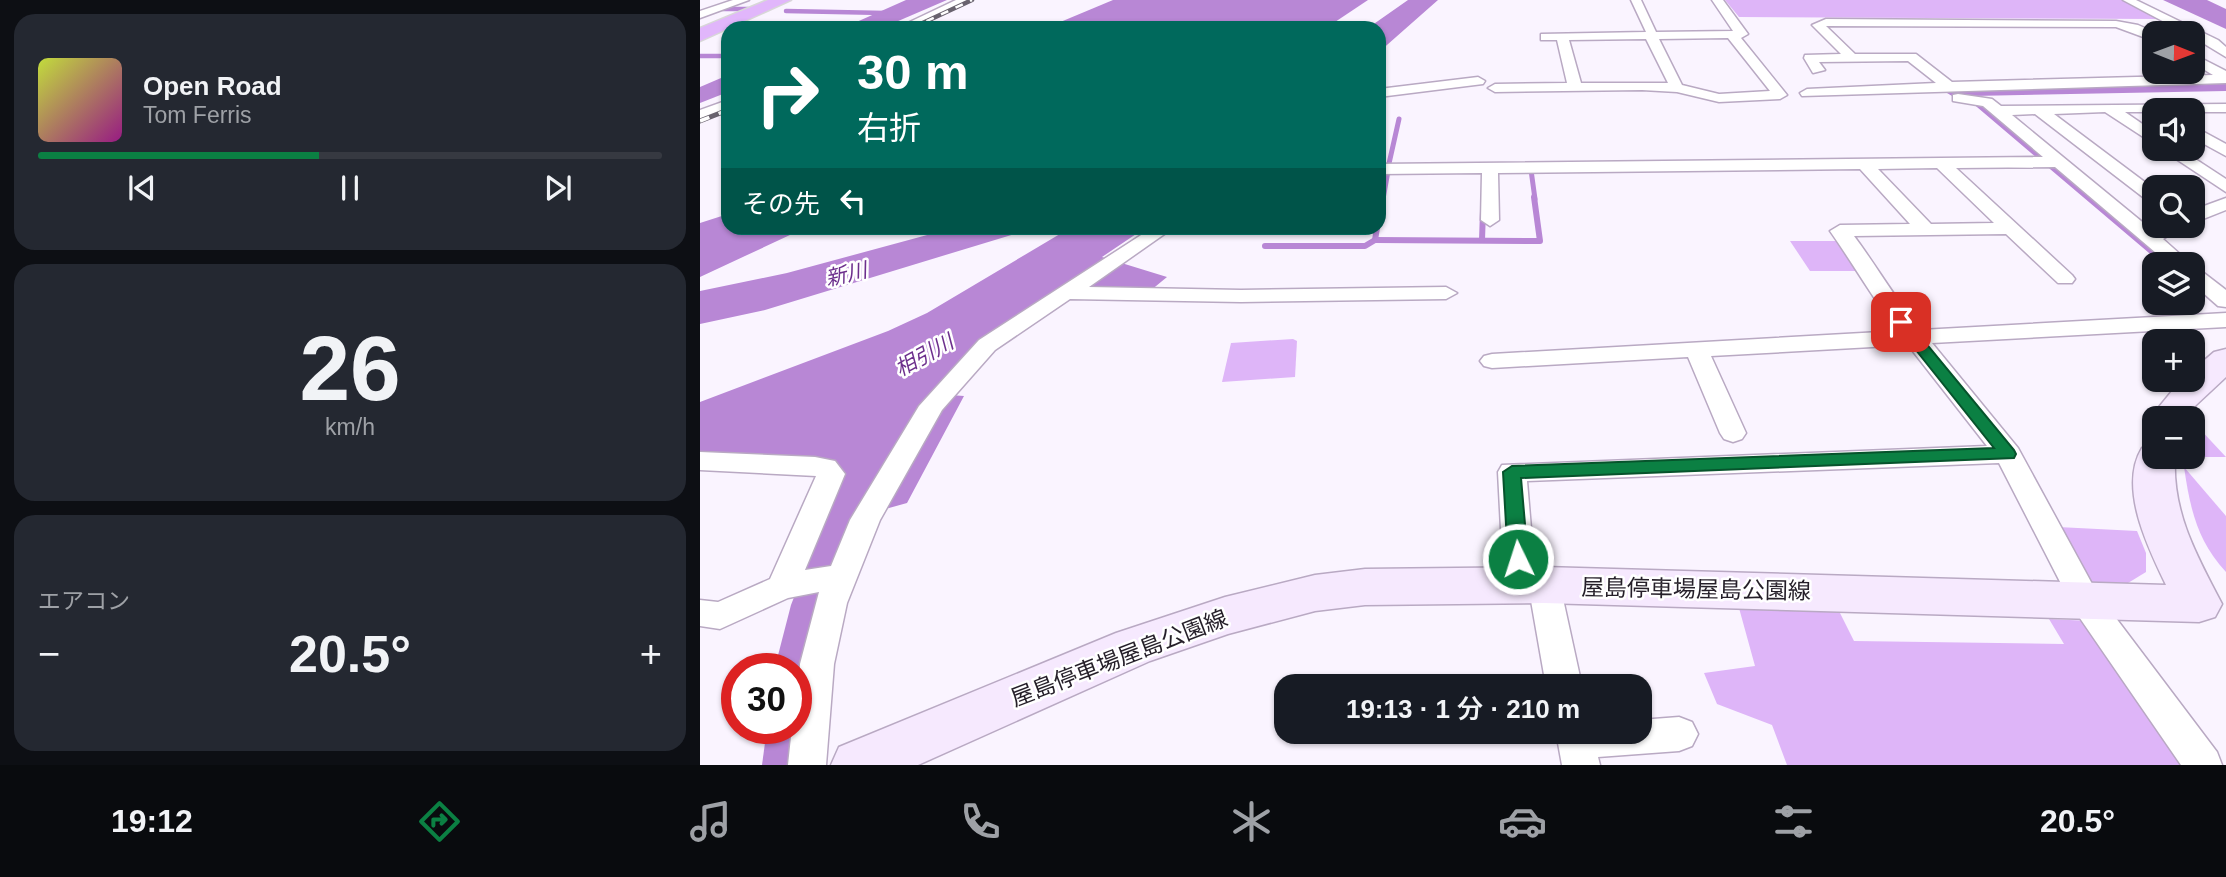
<!DOCTYPE html>
<html lang="ja">
<head>
<meta charset="utf-8">
<style>
	body { margin:0; font-family:Helvetica,"Noto Sans JP",sans-serif; background:#242831; color:#f1f3f6; height:100vh; display:flex; flex-direction:column; font-size:26px; white-space:nowrap }
	* { box-sizing:border-box; margin:0 }
	p { font-size:23px; color:#9ea1a6 }
	.icon { flex:none; width:38px; height:38px; fill:none; stroke:currentColor; stroke-width:2; stroke-linecap:round; stroke-linejoin:round }
	.map { position:relative; flex:1; overflow:hidden }
	.details { display:flex; flex-direction:column; gap:14px; padding:14px; background:#0d0f14; width:700px }
	.details>* { flex:none }
	.guide { position:absolute; left:21px; top:21px; width:665px; height:214px; border-radius:21px; box-shadow:0 2px 5px #0004; background:#00695c; color:#fff; overflow:hidden }
	.needle { width:46px; rotate:91deg }
	.fabs { position:absolute; left:1442px; top:21px; display:grid; gap:14px }
	.fabs a { display:grid; place-items:center; width:63px; height:63px; border-radius:14px; background:#171b24; box-shadow:0 2px 5px #0004; font-size:35px }
	.speed { position:absolute; left:21px; top:653px; display:flex; gap:14px; font-size:35px; font-weight:700; text-align:center }
	.speed>* { display:grid; place-content:center; width:91px; height:91px; border-radius:50%; background:#171b24; box-shadow:0 2px 5px #0004; line-height:1 }
	.speed .limit { border:10px solid #d22; background:#fff; color:#111 }
	.pin { position:absolute; display:grid; place-items:center; width:60px; height:60px; color:#fff; margin:-30px; border-radius:14px; box-shadow:0 4px 10px #0006 }
	.me { position:absolute; width:77px; margin:-38px; rotate:356deg; stroke-linejoin:round; filter:drop-shadow(0 0 5px #0008) }
	.turn { display:flex; align-items:center; gap:24px; height:147px; padding:0 21px; font-size:32px }
	.turn .icon { width:91px; height:91px; stroke-width:2.5 }
	.turn b { display:block; font-size:49px; line-height:60px }
	.then { display:flex; align-items:center; height:66px; padding:0 21px; background:#0003; gap:14px; font-size:26px }
	.big { font-size:52px; font-weight:600; line-height:1.1 }
	.details .widget { flex:1; display:flex; flex-direction:column; justify-content:center; gap:10px; min-width:0; padding:0 24px; border-radius:21px; background:#242831 }
	.details .dial { align-items:center; gap:0 }
	.dial b { font-size:91px; line-height:1 }
	.song { display:flex; align-items:center; gap:21px }
	.cover { width:84px; height:84px; border-radius:10px; background:linear-gradient(135deg,hsl(70 70% 55%),hsl(310 70% 35%)) }
	.played { height:7px; border-radius:4px; background:linear-gradient(90deg,#0b8043 45%,#363941 45%) }
	.keys { display:flex; justify-content:space-around; direction:ltr }
	.heat { display:flex; justify-content:space-between; align-items:center; font-size:38px; direction:ltr }
	.trip { position:absolute; left:574px; top:674px; width:378px; height:70px; border-radius:21px; background:#171b24; box-shadow:0 2px 5px #0004; font-weight:600; line-height:70px; text-align:center }
	.dock { display:flex; height:112px; justify-content:space-around; align-items:center; background:#090b0e; color:#9ea1a6 }
	.dock .icon { width:49px; height:49px }
	.dock .active { color:#0b8043 }
	.dock b { font-size:32px; color:#f1f3f6 }
	main { display:flex; flex:1; min-height:0 }
	.map>svg:first-child { display:block }
	.green { fill:#deb5f8 }
	.water { fill:#b887d5 }
	.lines { fill:none; stroke-linecap:round; stroke-linejoin:round }
	.stream-far2 { stroke:#b887d5; stroke-width:4.5 }
	.stream-far1 { stroke:#b887d5; stroke-width:5 }
	.stream { stroke:#b887d5; stroke-width:6 }
	.street-casing { stroke:#b9a9c3; stroke-width:3 }
	.secondary-casing { stroke:#b9a9c3; stroke-width:3 }
	.highway-casing { stroke:#d8d7d8; stroke-width:3 }
	.street { fill:#fff; fill-rule:evenodd }
	.secondary { fill:#f6e9fe; fill-rule:evenodd }
	.highway { fill:#e1b6fb; fill-rule:evenodd }
	.rail-far1-casing { stroke:#69636e; stroke-width:4.5 }
	.rail-casing { stroke:#69636e; stroke-width:5 }
	.rail-far1 { stroke:#fff; stroke-width:2.5; stroke-dasharray:8; stroke-linecap:butt }
	.rail { stroke:#fff; stroke-width:3.5; stroke-dasharray:10; stroke-linecap:butt }
	.route { fill:#0b8043; stroke:#07532c; stroke-width:2 }
	.labels { text-anchor:middle; dominant-baseline:central; stroke-width:5; stroke-linejoin:round; paint-order:stroke }
	.water-label { font-size:21px; font-style:italic; fill:#6d308d; stroke:#fff }
	.near-street-label { font-size:23px; fill:#251f29; stroke:#fff }
</style>
</head>
<body>
<main>
<section class="details">
<div class="widget">
<div class="song"><i class="cover"></i><div><b>Open Road</b><p>Tom Ferris</p></div></div>
<div class="played"></div>
<div class="keys"><svg class="icon" aria-label="previous" viewBox="0 0 24 24"><path d="M18 5L8 12l10 7zM5 5v14"/></svg><svg class="icon" aria-label="pause" viewBox="0 0 24 24"><path d="M8 5v14M16 5v14"/></svg><svg class="icon" aria-label="next" viewBox="0 0 24 24"><path d="M6 5l10 7-10 7zM19 5v14"/></svg></div>
</div>
<div class="widget dial"><b>26</b><p>km/h</p></div>
<div class="widget"><p>エアコン</p>
<div class="heat"><a>−</a><b class="big">20.5°</b><a>+</a></div>
</div>
</section>
<div class="map">
<svg width="1526" height="765" viewBox="0 0 1526 765">
	<rect width="100%" height="100%" fill="#faf4ff"/>
	<g class="green">
		<path d="M1025,0H1422L1461,19L1039,17Z"/>
		<path d="M1090,241H1138L1158,271H1110Z"/>
		<path d="M593,339L597,341L595,377L522,382L531,343Z"/>
		<path d="M1497,426L1526,457H1493V435Z"/>
		<path d="M1484,467L1526,516V572C1497,541 1490,508 1484,467Z"/>
		<path d="M1358,527L1437,531L1446,553V572L1428,583L1390,582Z"/>
		<path d="M1039,608L1138,609L1154,641L1364,644L1349,619L1390,621L1492,765H1087L1072,725L1017,704L1004,673L1055,666Z"/>
	</g>
	<g class="water">
		<path d="M206,0H247L182,28H143Z"/>
		<path d="M413,0H668L626,28H346Z"/>
		<path d="M708,0H738L679,52V28H668Z"/>
		<path d="M1463,0H1507L1526,9V29Z"/>
		<path d="M28,75V92L0,103V87Z"/>
		<path d="M1526,83V91L1273,96L1475,264H1462L1264,96H1252L1242,90Z"/>
		<path d="M28,214V228H105L0,277V223Z"/>
		<path d="M253,228H334L65,310L0,324V291L87,273Z"/>
		<path d="M370,228H445L402,257L467,277L450,291L367,287L235,394L264,396L207,503L153,518L103,658L96,715V668L75,667L91,605L143,471L134,463L0,455V402L188,331L227,313Z"/>
		<path d="M67,728H95L90,765H62Z"/>
	</g>
	<g class="lines">
		<g class="stream-far2">
			<path d="M23,9H48"/>
			<path d="M86,11L185,13"/>
			<path d="M0,56H28"/>
		</g>
		<g class="stream-far1">
			<path d="M688,168L699,119"/>
			<path d="M831,170L835,199"/>
			<path d="M683,199L688,171"/>
		</g>
		<g class="stream">
			<path d="M679,218L683,197"/>
			<path d="M675,240L840,241L834,197"/>
			<path d="M782,240L783,211"/>
			<path d="M565,246H665L675,240L677,228"/>
		</g>
		<defs>
			<g id="street">
				<path d="M33,0H49L0,18V11Z"/>
				<path d="M256,0H270L213,28H197Z"/>
				<path d="M931,0H941L956,32L1033,31L1012,0H1023L1048,34L1041,38L1087,95L1080,99L1019,102L977,92L942,90L795,92L788,88L795,84L867,83L857,40H841V34L946,32ZM1028,38L1070,91L1019,94L982,85L959,39ZM946,39L968,83H881L869,40Z"/>
				<path d="M1423,0H1436L1518,40L1526,47V57L1493,37V33H1485Z"/>
				<path d="M1126,19L1416,21L1438,25L1456,33L1454,41L1416,27L1126,26L1155,54H1216L1252,82L1513,75L1493,63V54L1526,71V83L1102,96L1100,93L1107,89L1236,83L1208,61L1119,62L1125,70L1113,73L1104,58L1105,55L1141,54L1112,25Z"/>
				<path d="M778,77L785,81L783,84L679,97V89Z"/>
				<path d="M1258,94L1292,99L1301,106L1526,104V112H1425L1454,132V144L1405,112L1354,114L1454,189V202L1448,201L1335,114L1312,115L1452,230L1460,226H1483L1463,239L1491,264H1469L1355,167L1256,168L1372,275L1375,279L1372,283H1358L1306,234L1154,236C1178,268 1195,299 1221,330L1526,313V327L1232,343L1318,448L1397,593L1517,752L1522,765H1481L1375,611L1299,463L827,481L835,576L844,573L855,576L860,585L882,686H846L830,595L820,598L809,595L804,586L798,472L802,465L1287,446L1208,345L1011,356L1046,433L1042,439L1033,442L1024,439L1020,433L988,357L792,368L784,366L780,361L784,356L792,354L1198,331C1173,299 1154,265 1130,231L1140,225L1210,224L1160,169L798,173L799,220L790,226L781,220L782,173L679,174V164L1343,157L1283,106L1253,101V95ZM1237,168L1294,223L1231,224L1178,169Z"/>
				<path d="M28,100V109L0,119V110Z"/>
				<path d="M1493,126L1526,144V156L1493,138Z"/>
				<path d="M1461,149H1480L1526,179V192Z"/>
				<path d="M1526,198V210L1493,223V210Z"/>
				<path d="M452,228H473L389,287L541,290L746,287L757,293L746,299L541,302L370,299L295,350L242,410L180,520L147,603L134,664L126,765H88L92,728H96L100,664L119,592L88,598L20,629L0,626V600L18,602L70,579L116,476L0,470V452L115,457L135,461L145,474L105,570L131,566L150,520L219,406L279,340Z"/>
				<path d="M1493,268L1500,270L1526,290V307L1518,306L1493,284Z"/>
				<path d="M979,717L992,722L998,734L992,746L979,751L898,757L900,765H862L856,732H940V720Z"/>
			</g>
			<g id="secondary">
				<path d="M1526,349V377L1496,405L1486,418H1454V425L1450,418L1481,380H1493V370L1514,352Z"/>
				<path d="M1454,445V457H1475C1472,513 1497,556 1522,604L1515,617L1499,622L844,603L665,605L615,611L528,634L450,661L218,765H131L139,747L416,633L525,597L615,575L665,569L844,567L1466,585C1448,548 1418,487 1442,448Z"/>
			</g>
			<path id="highway" d="M68,0H91L0,41V28Z"/>
		</defs>
		<use href="#street" class="street-casing"/>
		<use href="#secondary" class="secondary-casing"/>
		<use href="#highway" class="highway-casing"/>
		<use href="#street" class="street"/>
		<use href="#secondary" class="secondary"/>
		<use href="#highway" class="highway"/>
		<defs>
			<path id="rail-far1" d="M212,28L272,0"/>
			<path id="rail" d="M0,121L28,110"/>
		</defs>
		<use href="#rail-far1" class="rail-far1-casing"/>
		<use href="#rail" class="rail-casing"/>
		<use href="#rail-far1" class="rail-far1"/>
		<use href="#rail" class="rail"/>
	</g>
	<path class="route" d="M1201,317L1206,319L1314,450L1316,454L1314,458L821,478L828,559L825,565H811L808,559L803,472L812,466L1294,448L1196,325L1194,322Z"/>
	<g class="labels">
		<g class="water-label">
			<text transform="translate(146 274) rotate(-13)">新川</text>
			<text transform="translate(224 355) rotate(-29)">相引川</text>
		</g>
		<g class="near-street-label">
			<text transform="translate(996 589) rotate(1)">屋島停車場屋島公園線</text>
			<text transform="translate(419 658) rotate(-21)">屋島停車場屋島公園線</text>
		</g>
	</g>
</svg>
<div class="fabs">
<a><svg class="needle" viewBox="-14 -14 28 28"><path d="M0-13l5 13h-10z" fill="#e53935"/><path d="M0 13l5-13h-10z" fill="#9ea1a6"/></svg></a>
<a><svg class="icon" aria-label="sound" viewBox="0 0 24 24"><path d="M4 9h4l5-4v14l-5-4H4zM17 9q2 3 0 6"/></svg></a>
<a><svg class="icon" aria-label="search" viewBox="0 0 24 24"><circle cx="10" cy="10" r="6"/><path d="M15 15l6 6"/></svg></a>
<a><svg class="icon" aria-label="layers" viewBox="0 0 24 24"><path d="M12 4l9 5-9 5-9-5zM3 14l9 5 9-5"/></svg></a>
<a>+</a>
<a>−</a>
</div>
<div class="speed"><div class="limit">30</div></div>
<div class="pin" style="left:1201px;top:322px;background:#d93025"><svg class="icon" aria-label="arrive" viewBox="0 0 24 24"><path d="M6 21V4h12l-3 4 3 4H6"/></svg></div>
<svg class="me" style="left:818px;top:559px" viewBox="-20 -20 40 40"><circle r="17" fill="#0b8043" stroke="#fff" stroke-width="3"/><path d="M0-11L8 9 0 5-8 9z" fill="#fff"/></svg>
<div class="trip">19:13 · 1 分 · 210 m</div>
<div class="guide">
<div class="turn"><svg class="icon" aria-label="right" viewBox="0 0 24 24"><path d="M7 20v-9h11M14 6l5 5-5 5"/></svg><div><b>30 m</b>右折</div></div>
<div class="then">その先<svg class="icon" aria-label="left" viewBox="0 0 24 24"><path d="M17 20v-9H6M10 6l-5 5 5 5"/></svg></div>
</div>
</div>
</main>
<nav class="dock">
<b>19:12</b>
<svg class="icon active" aria-label="directions" viewBox="0 0 24 24"><path d="M12 3l9 9-9 9-9-9zM9 14v-3h6M13 9l2 2-2 2"/></svg>
<svg class="icon" aria-label="music" viewBox="0 0 24 24"><path d="M9 18V5l10-2v13"/><circle cx="6" cy="18" r="3"/><circle cx="16" cy="16" r="3"/></svg>
<svg class="icon" aria-label="phone" viewBox="0 0 24 24"><path d="M5 4h4l2 5-3 2q2 4 5 5l2-3 5 2v4C11 20 4 13 5 4z"/></svg>
<svg class="icon" aria-label="climate" viewBox="0 0 24 24"><path d="M12 3v18M4 7l16 10M4 17L20 7"/></svg>
<svg class="icon" aria-label="car" viewBox="0 0 24 24"><path d="M5 17H2v-5l4-1 3-4h7l3 4 3 1v5h-3M9 17h6M6 11h13"/><circle cx="7" cy="17" r="2"/><circle cx="17" cy="17" r="2"/></svg>
<svg class="icon" aria-label="filters" viewBox="0 0 24 24"><path d="M4 7h16M4 17h16"/><circle cx="9" cy="7" r="2"/><circle cx="15" cy="17" r="2"/></svg>
<b>20.5°</b>
</nav>
</body>
</html>
